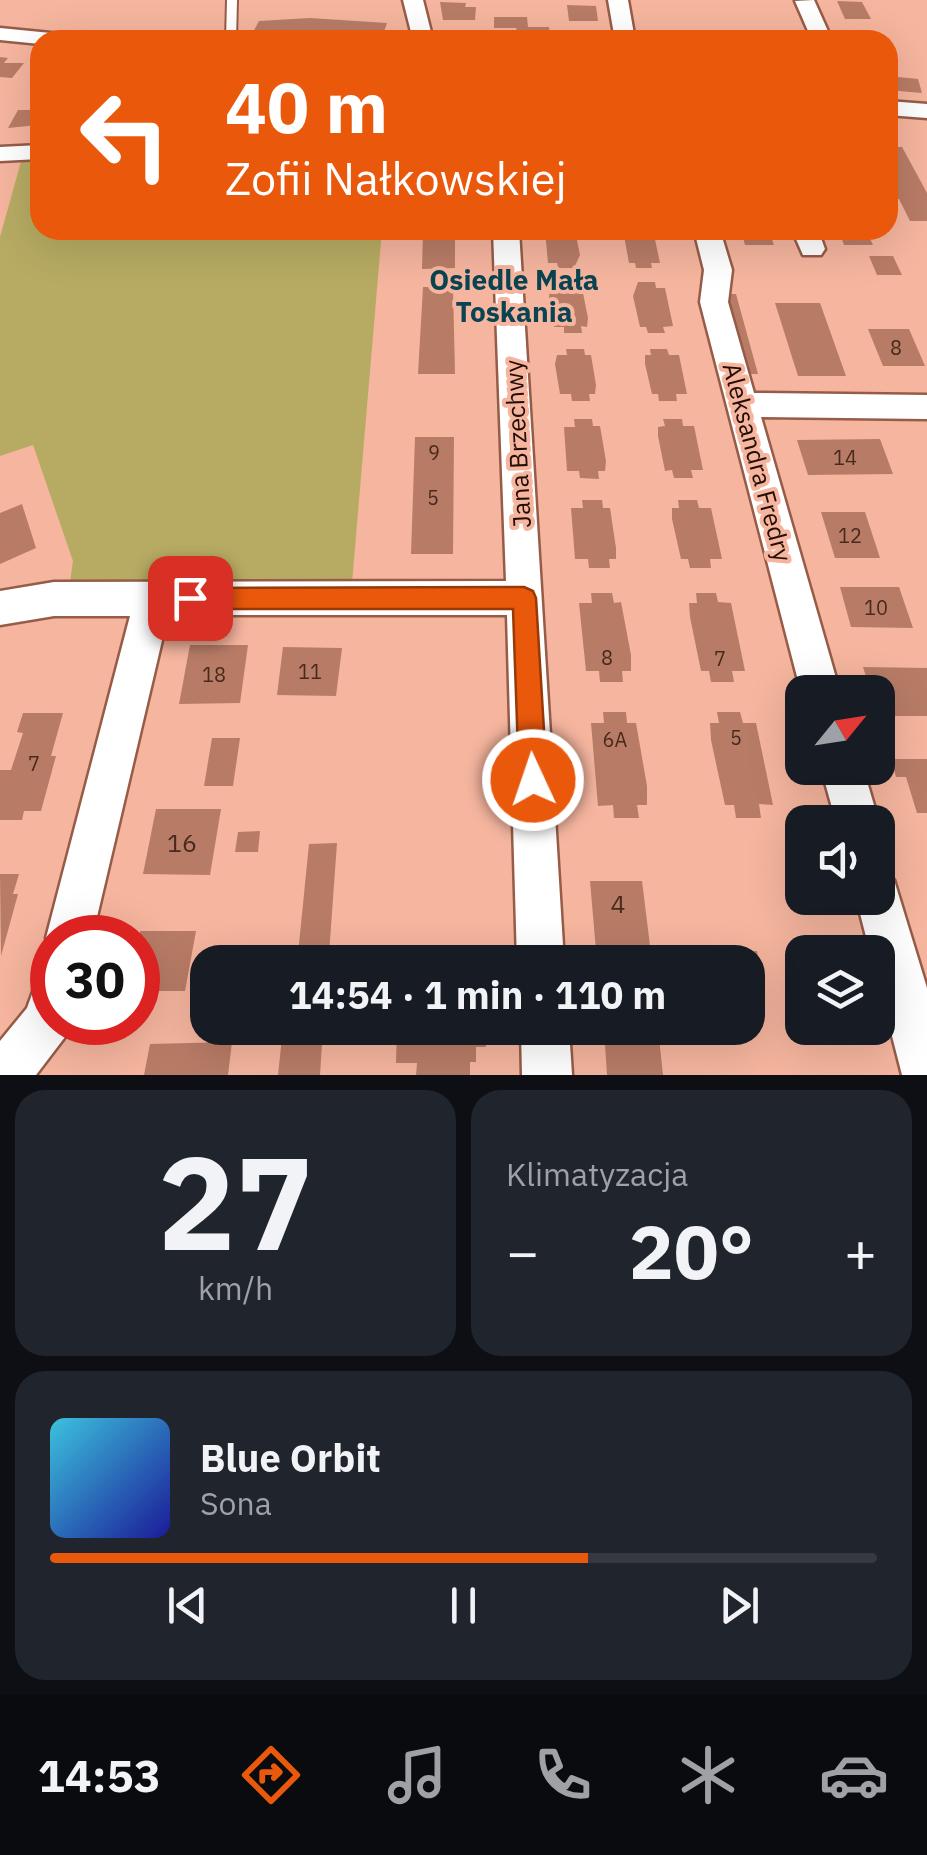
<!DOCTYPE html>
<html lang="pl">
<head>
<meta charset="utf-8">
<style>
	body { margin:0; font-family:"IBM Plex Sans",sans-serif; background:#20242c; color:#f1f3f6; height:100vh; display:flex; flex-direction:column; font-size:38px; white-space:nowrap }
	* { box-sizing:border-box; margin:0 }
	p { font-size:32px; color:#9ea1a6 }
	.icon { flex:none; width:55px; height:55px; fill:none; stroke:currentColor; stroke-width:2; stroke-linecap:round; stroke-linejoin:round }
	.map { position:relative; height:1075px; overflow:hidden }
	.details { display:flex; flex-direction:column; gap:15px; padding:15px; background:#0d0f14; flex:1 }
	.details>* { flex:none }
	.guide { position:absolute; left:30px; top:30px; width:868px; height:210px; border-radius:30px; box-shadow:0 10px 40px #0002; background:#ea580c; color:#fff; overflow:hidden }
	.needle { width:65px; rotate:60deg }
	.fabs { position:absolute; left:785px; top:675px; display:grid; gap:20px }
	.fabs a { display:grid; place-items:center; width:110px; height:110px; border-radius:20px; background:#171b24; box-shadow:0 10px 40px #0002; font-size:50px }
	.speed { position:absolute; left:30px; top:915px; display:flex; gap:20px; font-size:50px; font-weight:700; text-align:center }
	.speed>* { display:grid; place-content:center; width:130px; height:130px; border-radius:50%; background:#171b24; box-shadow:0 10px 40px #0002; line-height:1 }
	.speed .limit { border:15px solid #d22; background:#fff; color:#111 }
	.pin { position:absolute; display:grid; place-items:center; width:85px; height:85px; color:#fff; margin:-42px; border-radius:20px; box-shadow:0 5px 15px #0006 }
	.me { position:absolute; width:110px; margin:-55px; rotate:357deg; stroke-linejoin:round; filter:drop-shadow(0 0 8px #0008) }
	.turn { display:flex; align-items:center; gap:35px; height:210px; padding:0 30px; font-size:45px }
	.turn .icon { width:130px; height:130px; stroke-width:2.5 }
	.turn b { display:block; font-size:70px; line-height:85px }
	.big { font-size:75px; font-weight:700; line-height:1.1 }
	.details .card { flex:1; display:flex; flex-direction:column; justify-content:center; gap:15px; min-width:0; padding:0 35px; border-radius:30px; background:#20242c }
	.details .dial { align-items:center; gap:0 }
	.dial b { font-size:130px; line-height:1 }
	.song { display:flex; align-items:center; gap:30px }
	.cover { width:120px; height:120px; border-radius:15px; background:linear-gradient(135deg,hsl(190 70% 55%),hsl(240 70% 35%)) }
	.played { height:10px; border-radius:5px; background:linear-gradient(90deg,#ea580c 65%,#363941 65%) }
	.keys { display:flex; justify-content:space-around; direction:ltr }
	.heat { display:flex; justify-content:space-between; align-items:center; font-size:55px; direction:ltr }
	.details .tiles { flex:1; display:grid; gap:15px; grid-template-columns:1fr 1fr }
	.card:last-child { grid-column:span 2 }
	.trip { position:absolute; left:190px; top:945px; width:575px; height:100px; border-radius:30px; background:#171b24; box-shadow:0 10px 40px #0002; font-weight:700; line-height:100px; text-align:center }
	.tabs { display:flex; height:160px; justify-content:space-around; align-items:center; background:#090b0e; color:#9ea1a6 }
	.tabs .icon { width:70px; height:70px }
	.tabs .selected { color:#ea580c }
	.tabs b { font-size:45px; color:#f1f3f6 }
	.map>svg:first-child { display:block }
	.green { fill:#b7ab63 }
	.building { fill:#b87c66 }
	.lines { fill:none; stroke-linecap:round; stroke-linejoin:round }
	.lane-casing { stroke:#965c48; stroke-width:4 }
	.street-casing { stroke:#965c48; stroke-width:5 }
	.lane { fill:#fff; fill-rule:evenodd }
	.street { fill:#fff; fill-rule:evenodd }
	.route { fill:#ea580c; stroke:#983908; stroke-width:2.5 }
	.labels { text-anchor:middle; dominant-baseline:central; stroke-width:8; stroke-linejoin:round; paint-order:stroke }
	.number-label { font-size:20px; fill:#48291e }
	.street-label { font-size:25px; fill:#230d06; stroke:#f5b59e }
	.near-number-label { font-size:25px; fill:#48291e }
	.neighbourhood-label { font-size:28px; font-weight:bold; fill:#0a4351; stroke:#f5b59e }
</style>
</head>
<body>
<div class="map">
<svg width="927" height="1075" viewBox="0 0 927 1075">
	<rect width="100%" height="100%" fill="#f5b59e"/>
	<path class="green" d="M22,158L40,159V230H382L352,583L70,582L73,561L33,445L0,456V237Z"/>
	<g class="building">
		<path d="M837,1L862,2L871,19H845Z"/>
		<path d="M440,2L466,3L465,7H476L475,20H443Z"/>
		<path d="M567,5L596,6L598,21H569Z"/>
		<path d="M494,17H527L528,27H549L550,35L519,36L516,28H494Z"/>
		<path d="M310,18L387,23L381,40L303,34L300,40H249L259,21Z"/>
		<path d="M0,57L8,58L4,63H24L12,78L0,77Z"/>
		<path d="M888,76L918,79L922,93L888,90Z"/>
		<path d="M40,102V131L35,130L38,125L8,128L18,110H36Z"/>
		<path d="M888,147H902L927,193V221H910L899,199H889Z"/>
		<path d="M423,230H455V268L422,269Z"/>
		<path d="M545,230H575L580,255L574,268H558L557,263H548Z"/>
		<path d="M623,230H653L660,263H651L652,268H636L635,263H629Z"/>
		<path d="M741,230H762L763,234H770L774,245H745Z"/>
		<path d="M845,230H866L873,245H844L840,234H847Z"/>
		<path d="M869,256H893L902,275H877Z"/>
		<path d="M559,282H576V288H582L588,318L587,327L581,326L582,333H564V327H554L549,297L550,288H560Z"/>
		<path d="M638,282H655L656,288H665L673,326L663,327L665,333H648L646,327H640L633,296Z"/>
		<path d="M423,287H453L455,374H418Z"/>
		<path d="M718,294H736L758,374H739Z"/>
		<path d="M775,303H820L846,376H798Z"/>
		<path d="M868,329H909L925,366H883Z"/>
		<path d="M566,349H584L585,355H591L596,385L595,394H589L590,401H572L571,394H560L555,364L557,355H567Z"/>
		<path d="M650,349H667L669,355H679L687,394H676L677,401H659L658,394H652L645,364V355H651Z"/>
		<path d="M574,419H592L593,426H600L606,461L605,471H598L599,479L580,478L579,471H567L564,427H575Z"/>
		<path d="M663,419H682L683,426H694L703,470H691L693,478H674L672,470L665,471L658,436V427L665,426Z"/>
		<path d="M415,437H454L453,554H411Z"/>
		<path d="M880,439L893,474L808,475L797,440Z"/>
		<path d="M582,500H602L603,508H610L616,548V559H609L610,568H589L588,559H575L571,508H583Z"/>
		<path d="M678,500H697L699,508H711L722,559H710L711,568H690L688,559H681L672,519V508H679Z"/>
		<path d="M22,504L36,548L0,564V513Z"/>
		<path d="M821,512H865L880,558H835Z"/>
		<path d="M840,587H899L913,628L851,627Z"/>
		<path d="M591,593H612L614,603L621,602L631,655V671H622L623,682H600L599,671H586L579,603H592Z"/>
		<path d="M696,593H716L718,602L731,603L745,671H732L734,682H711L709,671H701L690,617L689,603H697Z"/>
		<path d="M190,645H248L240,703L179,704Z"/>
		<path d="M283,647L342,648L336,696L277,695Z"/>
		<path d="M863,667L927,668V716H888L878,683H868Z"/>
		<path d="M603,712H626L627,723H636L647,786V805H637L639,818H614L613,805L598,806L591,723H604Z"/>
		<path d="M717,712H740L743,723H756L773,805L759,804L761,818H736L734,805H725L711,740L710,723H719Z"/>
		<path d="M23,713H63L51,756H56L41,811H24L22,820H0V770H11L23,733L17,732Z"/>
		<path d="M212,738H240L233,786H204Z"/>
		<path d="M891,759H927V813H917L906,777H896Z"/>
		<path d="M156,809H221L210,875L143,874Z"/>
		<path d="M260,831L258,852H235L238,832Z"/>
		<path d="M337,843L329,954H298L309,844Z"/>
		<path d="M0,874H19L13,894H18L1,956Z"/>
		<path d="M590,881H642L652,962H597Z"/>
		<path d="M140,931H196L185,991H138Z"/>
		<path d="M736,951H757L765,995H748V962H738Z"/>
		<path d="M283,1028H323L320,1075H278Z"/>
		<path d="M397,1028H486V1047H476V1062H470V1075H416L417,1063H396Z"/>
		<path d="M658,1028L663,1075H607L604,1029Z"/>
		<path d="M232,1042L228,1075H144L150,1044Z"/>
	</g>
	<g class="lines">
		<defs>
			<path id="lane" d="M227,0H237L236,40H226Z"/>
			<g id="street">
				<path d="M403,0H423L433,40H413Z"/>
				<path d="M608,0H628L635,40H615Z"/>
				<path d="M795,1L814,0L832,40H812Z"/>
				<path d="M0,28L61,34L71,40H40V44L0,40Z"/>
				<path d="M888,101L927,104V118L888,115Z"/>
				<path d="M40,145V159L0,161V147Z"/>
				<path d="M493,230H519L564,962H517L507,615H168L92,938H52V954L46,938L130,616H54L0,625V591L54,582L506,581Z"/>
				<path d="M694,230H720L732,270L728,302L754,393L927,395V419L761,417L840,692H801L700,302L704,270Z"/>
				<path d="M792,230H818L825,249L821,255H803Z"/>
				<path d="M821,768H863L879,822L878,825L836,822Z"/>
				<path d="M878,873L894,880L927,988V1075H902L878,981V952H870L856,898H878Z"/>
				<path d="M52,979V1022H71L65,1037L36,1075H0V1041L27,1008L35,986Z"/>
				<path d="M521,1028H569L572,1075H522Z"/>
			</g>
		</defs>
		<use href="#lane" class="lane-casing"/>
		<use href="#street" class="street-casing"/>
		<use href="#lane" class="lane"/>
		<use href="#street" class="street"/>
	</g>
	<path class="route" d="M524,587L533,591L536,598L547,780L543,790L533,794L523,790L519,780L513,609H190L182,606L179,598L182,591L190,588Z"/>
	<g class="labels">
		<g class="number-label">
			<text x="896" y="347">8</text>
			<text x="434" y="452">9</text>
			<text x="845" y="457">14</text>
			<text x="433" y="497">5</text>
			<text x="850" y="535">12</text>
			<text x="876" y="607">10</text>
			<text x="607" y="657">8</text>
			<text x="720" y="658">7</text>
			<text x="310" y="671">11</text>
			<text x="214" y="674">18</text>
			<text x="736" y="737">5</text>
			<text x="615" y="739">6A</text>
			<text x="34" y="763">7</text>
		</g>
		<g class="street-label">
			<text transform="translate(517 444) rotate(-93)">Jana Brzechwy</text>
			<text transform="translate(758 462) rotate(75)">Aleksandra Fredry</text>
		</g>
		<g class="near-number-label">
			<text x="182" y="842">16</text>
			<text x="618" y="903">4</text>
		</g>
		<g class="neighbourhood-label">
			<text x="514" y="279">Osiedle Mała<tspan x="514" dy="32">Toskania</tspan></text>
		</g>
	</g>
</svg>
<div class="fabs">
<a><svg class="needle" viewBox="-14 -14 28 28"><path d="M0-13l5 13h-10z" fill="#e53935"/><path d="M0 13l5-13h-10z" fill="#9ea1a6"/></svg></a>
<a><svg class="icon" aria-label="sound" viewBox="0 0 24 24"><path d="M4 9h4l5-4v14l-5-4H4zM17 9q2 3 0 6"/></svg></a>
<a><svg class="icon" aria-label="layers" viewBox="0 0 24 24"><path d="M12 4l9 5-9 5-9-5zM3 14l9 5 9-5"/></svg></a>
</div>
<div class="speed"><div class="limit">30</div></div>
<div class="pin" style="left:190px;top:598px;background:#d93025"><svg class="icon" aria-label="arrive" viewBox="0 0 24 24"><path d="M6 21V4h12l-3 4 3 4H6"/></svg></div>
<svg class="me" style="left:533px;top:780px" viewBox="-20 -20 40 40"><circle r="17" fill="#ea580c" stroke="#fff" stroke-width="3"/><path d="M0-11L8 9 0 5-8 9z" fill="#fff"/></svg>
<div class="trip">14:54 · 1 min · 110 m</div>
<div class="guide">
<div class="turn"><svg class="icon" aria-label="left" viewBox="0 0 24 24"><path d="M17 20v-9H6M10 6l-5 5 5 5"/></svg><div><b>40 m</b>Zofii Nałkowskiej</div></div>
</div>
</div>
<section class="details">
<div class="tiles">
<div class="card dial"><b>27</b><p>km/h</p></div>
<div class="card"><p>Klimatyzacja</p>
<div class="heat"><a>−</a><b class="big">20°</b><a>+</a></div>
</div>
<div class="card">
<div class="song"><i class="cover"></i><div><b>Blue Orbit</b><p>Sona</p></div></div>
<div class="played"></div>
<div class="keys"><svg class="icon" aria-label="previous" viewBox="0 0 24 24"><path d="M18 5L8 12l10 7zM5 5v14"/></svg><svg class="icon" aria-label="pause" viewBox="0 0 24 24"><path d="M8 5v14M16 5v14"/></svg><svg class="icon" aria-label="next" viewBox="0 0 24 24"><path d="M6 5l10 7-10 7zM19 5v14"/></svg></div>
</div>
</div>
</section>
<nav class="tabs">
<b>14:53</b>
<svg class="icon selected" aria-label="directions" viewBox="0 0 24 24"><path d="M12 3l9 9-9 9-9-9zM9 14v-3h6M13 9l2 2-2 2"/></svg>
<svg class="icon" aria-label="music" viewBox="0 0 24 24"><path d="M9 18V5l10-2v13"/><circle cx="6" cy="18" r="3"/><circle cx="16" cy="16" r="3"/></svg>
<svg class="icon" aria-label="phone" viewBox="0 0 24 24"><path d="M5 4h4l2 5-3 2q2 4 5 5l2-3 5 2v4C11 20 4 13 5 4z"/></svg>
<svg class="icon" aria-label="climate" viewBox="0 0 24 24"><path d="M12 3v18M4 7l16 10M4 17L20 7"/></svg>
<svg class="icon" aria-label="car" viewBox="0 0 24 24"><path d="M5 17H2v-5l4-1 3-4h7l3 4 3 1v5h-3M9 17h6M6 11h13"/><circle cx="7" cy="17" r="2"/><circle cx="17" cy="17" r="2"/></svg>
</nav>
</body>
</html>
